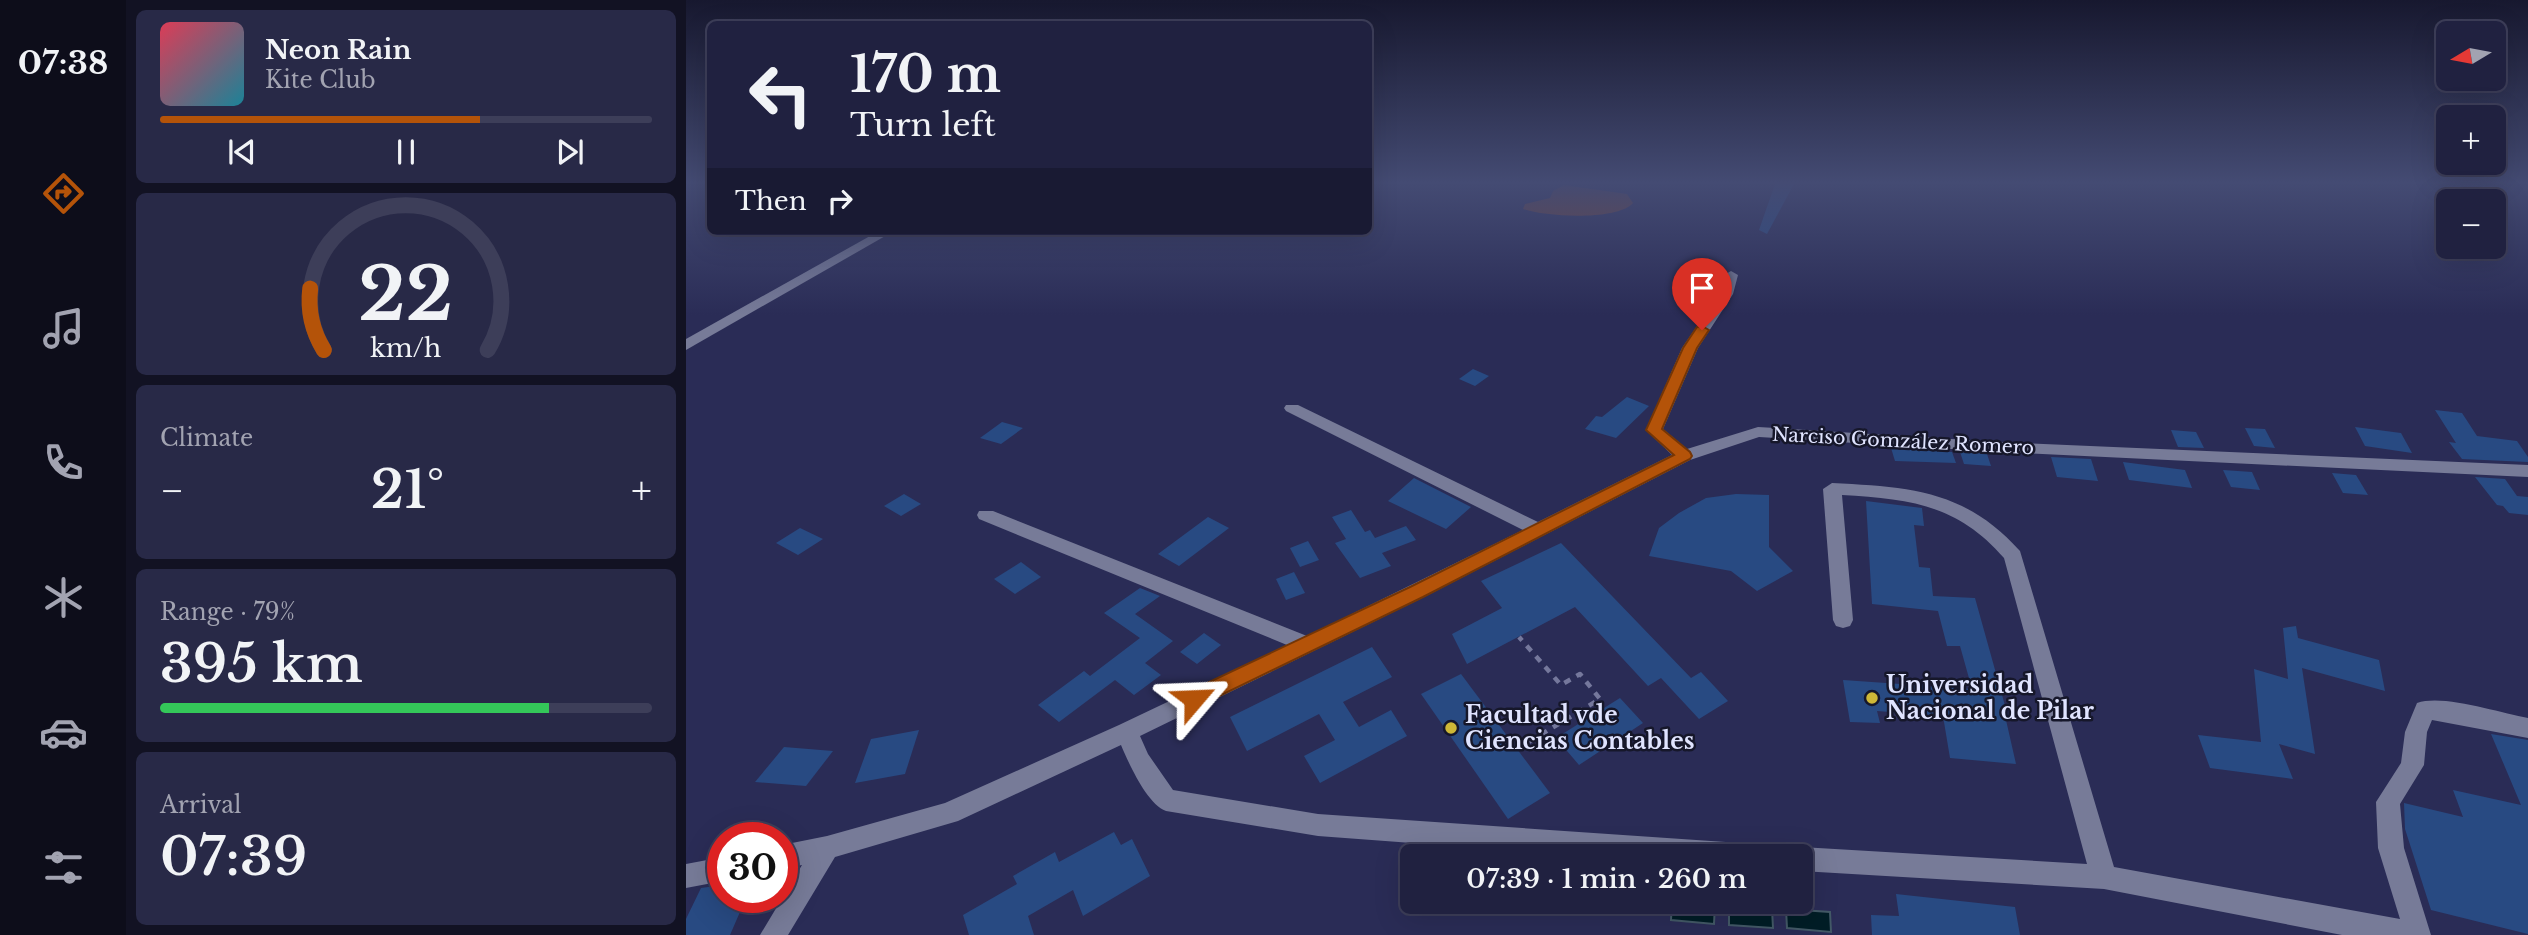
<!DOCTYPE html>
<html lang="en">
<head>
<meta charset="utf-8">
<style>
	body { margin:0; font-family:"Libre Baskerville",serif; background:#282947; color:#f1f3f6; height:100vh; display:flex; flex-direction:column; font-size:26px; white-space:nowrap }
	* { box-sizing:border-box; margin:0 }
	p { font-size:23px; color:#a2a3b1 }
	.icon { flex:none; width:38px; height:38px; fill:none; stroke:currentColor; stroke-width:2; stroke-linecap:round; stroke-linejoin:round }
	.map { position:relative; flex:1; overflow:hidden }
	.drawer { display:flex; flex-direction:column; gap:10px; padding:10px; background:#121223; width:560px }
	.drawer>* { flex:none }
	.guide { position:absolute; left:21px; top:21px; width:665px; height:214px; border-radius:10px; box-shadow:0 7px 28px #0002,0 0 0 2px #3d3e59; background:#202140; color:#f1f3f6; overflow:hidden }
	.needle { width:46px; rotate:260deg }
	.tools { position:absolute; left:1750px; top:21px; display:grid; gap:14px }
	.tools a { display:grid; place-items:center; width:70px; height:70px; border-radius:10px; background:#202140; box-shadow:0 7px 28px #0002,0 0 0 2px #3d3e59; font-size:35px }
	.speed { position:absolute; left:21px; top:822px; display:flex; gap:14px; font-size:35px; font-weight:700; text-align:center }
	.speed>* { display:grid; place-content:center; width:91px; height:91px; border-radius:50%; background:#202140; box-shadow:0 7px 28px #0002,0 0 0 2px #3d3e59; line-height:1 }
	.speed .limit { border:10px solid #d22; background:#fff; color:#111 }
	.pin { position:absolute; display:grid; place-items:center; width:60px; height:60px; color:#fff; margin:-72px -30px; border-radius:50% 50% 50% 0; rotate:-45deg; box-shadow:0 0 7px #0007 }
	.pin .icon { rotate:45deg }
	.me { position:absolute; width:77px; margin:-38px; rotate:64deg; stroke-linejoin:round; filter:drop-shadow(0 0 5px #0008) }
	.turn { display:flex; align-items:center; gap:24px; height:147px; padding:0 28px; font-size:32px }
	.turn .icon { width:91px; height:91px; stroke-width:2.5 }
	.turn b { display:block; font-size:49px; line-height:60px }
	.then { display:flex; align-items:center; height:66px; padding:0 28px; background:#0003; gap:14px; font-size:26px }
	.big { font-size:52px; font-weight:600; line-height:1.1 }
	.drawer .widget { flex:1; display:flex; flex-direction:column; justify-content:center; gap:10px; min-width:0; padding:0 24px; border-radius:10px; background:#282947 }
	.drawer .dial { align-items:center; gap:0 }
	.dial svg { height:182px; overflow:visible; fill:none; stroke:#3d3e59; stroke-width:7; stroke-linecap:round; text-anchor:middle }
	.dial text { fill:#f1f3f6; stroke:none }
	.song { display:flex; align-items:center; gap:21px }
	.cover { width:84px; height:84px; border-radius:10px; background:linear-gradient(135deg,hsl(350 70% 55%),hsl(190 70% 35%)) }
	.played { height:7px; border-radius:4px; background:linear-gradient(90deg,#b45309 65%,#3d3e59 65%) }
	.keys { display:flex; justify-content:space-around; direction:ltr }
	.heat { display:flex; justify-content:space-between; align-items:center; font-size:38px; direction:ltr }
	.charge { height:10px; border-radius:5px; background:linear-gradient(90deg,#34c759 79%,#3d3e59 0) }
	.trip { position:absolute; left:714px; top:844px; width:413px; height:70px; border-radius:10px; background:#202140; box-shadow:0 7px 28px #0002,0 0 0 2px #3d3e59; font-weight:600; line-height:70px; text-align:center }
	main { display:flex; flex:1; min-height:0 }
	.menu { display:flex; flex-direction:column; width:126px; justify-content:space-around; align-items:center; background:#0d0d1a; color:#a2a3b1 }
	.menu .icon { width:49px; height:49px }
	.menu .on { color:#b45309 }
	.menu b { font-size:32px; color:#f1f3f6 }
	.map>svg:first-child { display:block }
	.green { fill:#78412e }
	.water { fill:#001d26; stroke:#435967; stroke-width:2 }
	.building { fill:#284a82 }
	.lines { fill:none; stroke-linecap:round; stroke-linejoin:round }
	.path { stroke:#75789c; stroke-width:4.5; stroke-dasharray:7 7; stroke-linecap:butt }
	.minor { fill:#777b98; fill-rule:evenodd }
	.route { fill:#b45309; stroke:#753606; stroke-width:2 }
	.poi-dot { fill:#ceb837; stroke:#16172a; stroke-width:2.5 }
	.labels { text-anchor:middle; dominant-baseline:central; stroke-width:5; stroke-linejoin:round; paint-order:stroke }
	.street-label { font-size:19px; fill:#e0e4ff; stroke:#16172a }
	.near-poi-label { font-size:23px; font-weight:bold; fill:#e0e4ff; stroke:#16172a; text-anchor:start }
</style>
</head>
<body>
<main>
<nav class="menu">
<b>07:38</b>
<svg class="icon on" aria-label="directions" viewBox="0 0 24 24"><path d="M12 3l9 9-9 9-9-9zM9 14v-3h6M13 9l2 2-2 2"/></svg>
<svg class="icon" aria-label="music" viewBox="0 0 24 24"><path d="M9 18V5l10-2v13"/><circle cx="6" cy="18" r="3"/><circle cx="16" cy="16" r="3"/></svg>
<svg class="icon" aria-label="phone" viewBox="0 0 24 24"><path d="M5 4h4l2 5-3 2q2 4 5 5l2-3 5 2v4C11 20 4 13 5 4z"/></svg>
<svg class="icon" aria-label="climate" viewBox="0 0 24 24"><path d="M12 3v18M4 7l16 10M4 17L20 7"/></svg>
<svg class="icon" aria-label="car" viewBox="0 0 24 24"><path d="M5 17H2v-5l4-1 3-4h7l3 4 3 1v5h-3M9 17h6M6 11h13"/><circle cx="7" cy="17" r="2"/><circle cx="17" cy="17" r="2"/></svg>
<svg class="icon" aria-label="filters" viewBox="0 0 24 24"><path d="M4 7h16M4 17h16"/><circle cx="9" cy="7" r="2"/><circle cx="15" cy="17" r="2"/></svg>
</nav>
<section class="drawer">
<div class="widget">
<div class="song"><i class="cover"></i><div><b>Neon Rain</b><p>Kite Club</p></div></div>
<div class="played"></div>
<div class="keys"><svg class="icon" aria-label="previous" viewBox="0 0 24 24"><path d="M18 5L8 12l10 7zM5 5v14"/></svg><svg class="icon" aria-label="pause" viewBox="0 0 24 24"><path d="M8 5v14M16 5v14"/></svg><svg class="icon" aria-label="next" viewBox="0 0 24 24"><path d="M6 5l10 7-10 7zM19 5v14"/></svg></div>
</div>
<div class="widget dial"><svg viewBox="0 0 100 80">
<path d="M14 69A42 42 0 1 1 86 69"/>
<path d="M14 69A42 42 0 0 1 8 42" stroke="#b45309"/>
<text x="50" y="56" font-size="32" font-weight="700">22</text>
<text x="50" y="72" font-size="11">km/h</text>
</svg></div>
<div class="widget"><p>Climate</p>
<div class="heat"><a>−</a><b class="big">21°</b><a>+</a></div>
</div>
<div class="widget"><p>Range · 79%</p><b class="big">395 km</b><div class="charge"></div></div>
<div class="widget"><p>Arrival</p><b class="big">07:39</b></div>
</section>
<div class="map">
<svg width="1842" height="935" viewBox="0 0 1842 935">
	<rect width="100%" height="100%" fill="#2a2c56"/>
	<path class="green" d="M878,185L941,194L947,203C931,221 859,217 837,209L839,204L864,198L867,191Z"/>
	<g class="water">
		<path d="M986,901L1029,904L1028,924L985,920Z"/>
		<path d="M1043,905L1086,909L1087,928L1043,925Z"/>
		<path d="M1100,909L1144,912L1145,932L1101,928Z"/>
	</g>
	<g class="building">
		<path d="M1089,184H1108L1081,234L1073,230Z"/>
		<path d="M787,369L803,376L789,386L773,379Z"/>
		<path d="M941,397L963,406L930,438L899,429L910,416L916,417Z"/>
		<path d="M1749,410L1776,413L1791,436L1831,441L1842,457V462L1776,459L1763,442L1770,443Z"/>
		<path d="M316,422L337,428L315,444L294,438Z"/>
		<path d="M1669,427L1715,433L1726,453L1679,446Z"/>
		<path d="M1559,428L1579,429L1589,448L1568,446Z"/>
		<path d="M1485,430L1510,432L1518,448L1492,447Z"/>
		<path d="M1205,448L1266,452L1270,463L1209,461Z"/>
		<path d="M1274,452L1301,454L1305,466L1278,464Z"/>
		<path d="M1365,457L1405,459L1412,481L1371,477Z"/>
		<path d="M1437,462L1499,470L1506,488L1443,480Z"/>
		<path d="M1537,470L1566,472L1574,490L1545,487Z"/>
		<path d="M1646,473L1670,475L1682,495L1657,493Z"/>
		<path d="M1789,477L1819,479L1831,496L1842,497V515L1823,513L1817,506L1811,505Z"/>
		<path d="M728,478L785,507L760,529L702,501Z"/>
		<path d="M218,494L235,504L215,516L198,506Z"/>
		<path d="M1050,494L1083,495V547L1107,571L1071,591L1045,571L963,556L973,528L993,513L1020,498Z"/>
		<path d="M1180,501L1236,508L1238,526L1228,525L1233,567L1244,568L1247,596L1289,598L1323,720H1320L1330,764L1264,758L1257,716L1191,711L1194,723L1164,722L1157,680L1286,689L1274,646H1261L1252,611L1186,604Z"/>
		<path d="M665,510L679,532L684,530L689,538L720,526L730,540L696,553L705,566L674,578L649,543L660,539L646,517Z"/>
		<path d="M522,517L543,528L493,566L472,554Z"/>
		<path d="M114,528L137,539L112,555L90,543Z"/>
		<path d="M622,541L633,560L614,567L604,548Z"/>
		<path d="M875,543L1005,678L1015,672L1042,701L1013,719L975,678L962,686L889,607L781,664L766,634L816,608L795,581Z"/>
		<path d="M335,562L355,577L329,594L308,579Z"/>
		<path d="M608,572L619,593L600,600L590,579Z"/>
		<path d="M454,588L474,596L449,614L487,641L459,663L475,675L448,695L429,680L373,722L352,705L398,671L404,676L454,638L418,613Z"/>
		<path d="M1610,626L1612,638L1693,660L1699,691L1616,668L1629,754L1593,744L1607,779L1524,768L1512,735L1575,742L1568,669L1602,679L1597,628Z"/>
		<path d="M518,633L535,645L511,664L494,652Z"/>
		<path d="M686,647L706,677L657,702L673,727L705,710L721,736L634,783L618,756L649,740L633,714L561,751L544,717Z"/>
		<path d="M775,674L864,793L822,819L735,694Z"/>
		<path d="M934,698L957,723L893,765L870,738Z"/>
		<path d="M233,730L219,774L169,783L185,739Z"/>
		<path d="M1805,734L1842,740V934L1745,910L1719,829L1718,803L1777,817L1767,790L1835,805Z"/>
		<path d="M98,747L147,751L120,786L69,782Z"/>
		<path d="M428,832L435,845L446,839L464,876L397,916L387,890L342,916L348,935H283L277,915L331,884L327,876L369,852L373,862Z"/>
		<path d="M37,885V898H60L44,935H0V919L15,888Z"/>
		<path d="M1210,894L1329,907L1334,935H1186L1185,915L1213,916Z"/>
	</g>
	<g class="lines">
		<path class="path" d="M831,749L914,699L894,674L875,685L833,637"/>
		<g class="minor">
			<path d="M193,231H208L0,350V339Z"/>
			<path d="M1045,271L1052,275L1047,294L1012,348L977,429L1001,449L1072,427L1314,442L1842,465V477L1314,452L1073,437L1004,460L738,597L454,736L462,754L487,790L632,814L1069,844L1078,848L1082,856H902L632,836L480,811C461,804 443,764 435,745L272,821L149,857L102,935H74L116,865L96,869V845L141,836L259,803L433,725L601,645L293,519L291,515L293,511H307L621,636L837,530L600,411L598,408L600,405H612L852,522L986,455L960,430L996,348L1033,294L1038,275Z"/>
			<path d="M1146,483C1224,487 1279,490 1334,551L1428,867L1714,919L1692,848L1690,802L1715,763L1719,732L1731,703C1758,694 1813,713 1842,718V738L1746,720L1741,732L1738,765L1714,804L1718,848L1745,935H1656L1418,889L1115,871V856H1104L1106,851L1115,847L1401,864L1318,558C1271,504 1223,499 1156,495L1167,620L1164,626L1157,628L1150,626L1147,620L1137,489Z"/>
			<path d="M37,857V881L0,888V864Z"/>
		</g>
	</g>
	<linearGradient id="sky" x2="0" y2="1"><stop stop-color="#17182f"/><stop offset="0.58" stop-color="#444b73"/><stop offset="1" stop-color="#444b73" stop-opacity="0"/></linearGradient>
	<rect width="1842" height="315" fill="url(#sky)"/>
	<path class="route" d="M1016,326L1023,330L1011,348L976,429L1004,452L1006,456L1004,459L737,597L515,705L508,707L500,705L497,699L500,693L724,587L988,455L960,430L997,348L1011,327Z"/>
	<g class="poi-dot">
		<circle cx="1186" cy="698" r="7"/>
		<circle cx="765" cy="728" r="7"/>
	</g>
	<g class="labels">
		<g class="street-label">
			<text transform="translate(1217 441) rotate(3)">Narciso Gomzález Romero</text>
		</g>
		<g class="near-poi-label">
			<text x="1200" y="685">Universidad<tspan x="1200" dy="26">Nacional de Pilar</tspan></text>
			<text x="779" y="715">Facultad vde<tspan x="779" dy="26">Ciencias Contables</tspan></text>
		</g>
	</g>
</svg>
<div class="tools">
<a><svg class="needle" viewBox="-14 -14 28 28"><path d="M0-13l5 13h-10z" fill="#e53935"/><path d="M0 13l5-13h-10z" fill="#a2a3b1"/></svg></a>
<a>+</a>
<a>−</a>
</div>
<div class="speed"><div class="limit">30</div></div>
<div class="pin" style="left:1016px;top:330px;background:#d93025"><svg class="icon" aria-label="arrive" viewBox="0 0 24 24"><path d="M6 21V4h12l-3 4 3 4H6"/></svg></div>
<svg class="me" style="left:508px;top:699px" viewBox="-20 -20 40 40"><path d="M0-17L14 15 0 8-14 15z" fill="#b45309" stroke="#fff" stroke-width="4"/></svg>
<div class="trip">07:39 · 1 min · 260 m</div>
<div class="guide">
<div class="turn"><svg class="icon" aria-label="left" viewBox="0 0 24 24"><path d="M17 20v-9H6M10 6l-5 5 5 5"/></svg><div><b>170 m</b>Turn left</div></div>
<div class="then">Then<svg class="icon" aria-label="right" viewBox="0 0 24 24"><path d="M7 20v-9h11M14 6l5 5-5 5"/></svg></div>
</div>
</div>
</main>
</body>
</html>
